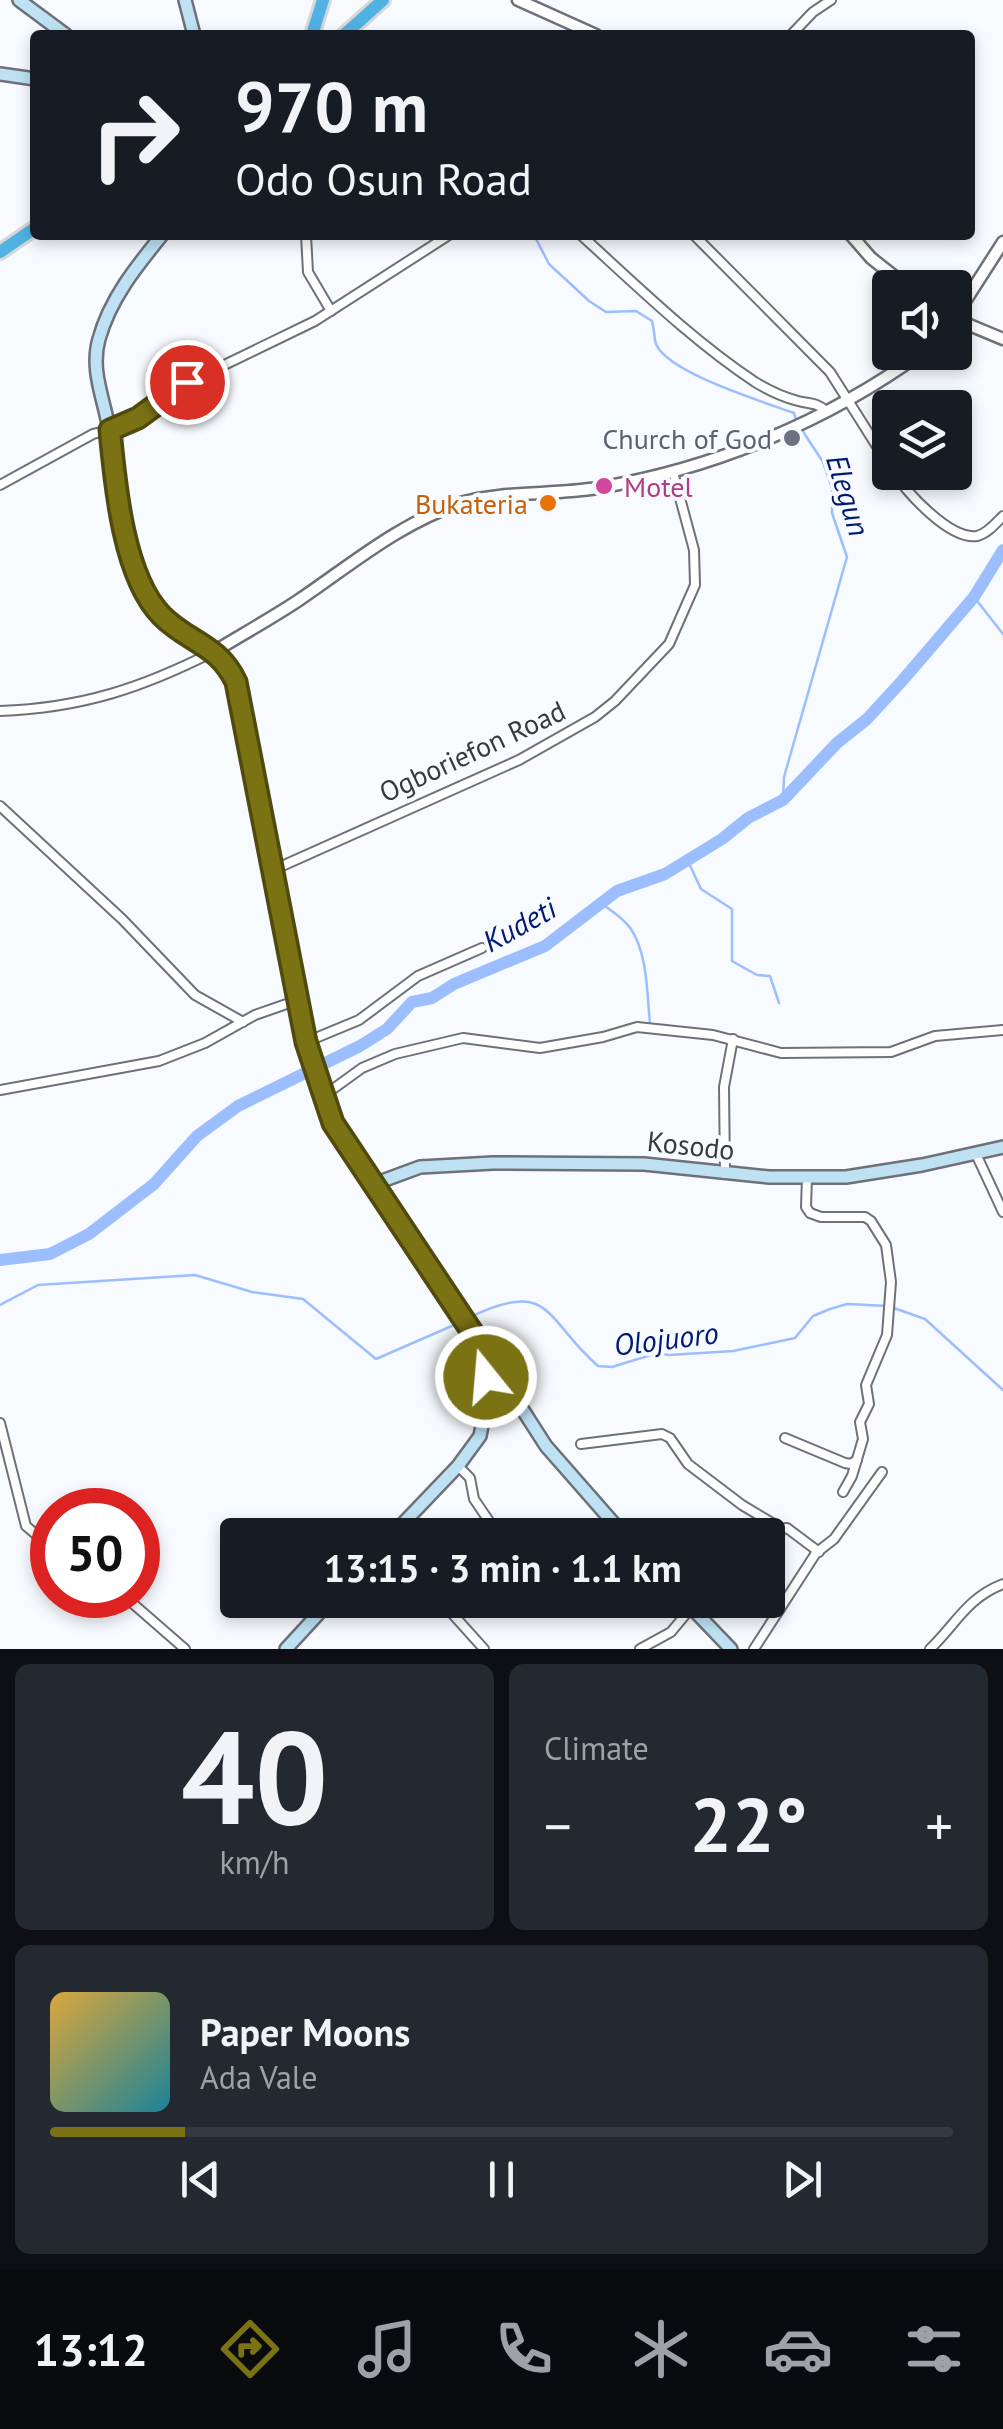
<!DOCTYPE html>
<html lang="en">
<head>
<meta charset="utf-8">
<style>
	body { margin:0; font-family:"PT Sans",sans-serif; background:#242831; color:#f1f3f6; height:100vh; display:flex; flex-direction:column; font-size:38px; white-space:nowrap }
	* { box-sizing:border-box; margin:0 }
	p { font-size:32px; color:#9ea1a6 }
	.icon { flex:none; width:55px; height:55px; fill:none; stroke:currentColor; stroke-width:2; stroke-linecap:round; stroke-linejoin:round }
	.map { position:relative; height:1649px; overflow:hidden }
	.side { display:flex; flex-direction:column; gap:15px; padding:15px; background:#0d0f14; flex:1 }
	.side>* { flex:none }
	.hud { position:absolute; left:30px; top:30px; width:945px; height:210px; border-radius:10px; box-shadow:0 5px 15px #0003; background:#171b24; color:#f1f3f6; overflow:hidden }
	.buttons { position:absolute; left:872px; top:270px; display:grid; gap:20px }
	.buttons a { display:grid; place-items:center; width:100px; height:100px; border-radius:10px; background:#171b24; box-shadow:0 5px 15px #0003; font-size:50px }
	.speed { position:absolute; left:30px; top:1488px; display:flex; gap:20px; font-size:50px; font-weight:700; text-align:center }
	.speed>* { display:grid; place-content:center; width:130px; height:130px; border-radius:50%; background:#171b24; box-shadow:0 5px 15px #0003; line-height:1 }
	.speed .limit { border:15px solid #d22; background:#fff; color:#111 }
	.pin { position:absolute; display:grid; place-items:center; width:85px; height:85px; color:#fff; margin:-42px; border:5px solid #fff; border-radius:50%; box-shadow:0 2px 10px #0007 }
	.me { position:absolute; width:110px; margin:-55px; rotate:343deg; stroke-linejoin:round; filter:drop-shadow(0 0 8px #0008) }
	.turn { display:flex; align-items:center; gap:35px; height:210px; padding:0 40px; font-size:45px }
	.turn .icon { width:130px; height:130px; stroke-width:2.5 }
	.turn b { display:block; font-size:70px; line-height:85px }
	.big { font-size:75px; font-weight:700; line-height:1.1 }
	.side .tile { flex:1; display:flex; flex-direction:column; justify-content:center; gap:15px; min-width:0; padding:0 35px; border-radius:15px; background:#242831 }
	.side .dial { align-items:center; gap:0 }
	.dial b { font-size:130px; line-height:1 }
	.song { display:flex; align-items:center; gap:30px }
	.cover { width:120px; height:120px; border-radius:15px; background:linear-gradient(135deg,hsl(40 70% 55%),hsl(190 70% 35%)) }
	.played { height:10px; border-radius:5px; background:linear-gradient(90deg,#7b7214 15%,#363941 15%) }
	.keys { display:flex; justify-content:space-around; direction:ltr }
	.heat { display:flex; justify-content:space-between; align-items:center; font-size:55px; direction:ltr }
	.side .tiles { flex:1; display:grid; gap:15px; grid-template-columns:1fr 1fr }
	.tile:last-child { grid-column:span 2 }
	.trip { position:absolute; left:220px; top:1518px; width:565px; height:100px; border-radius:10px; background:#171b24; box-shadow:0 5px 15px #0003; font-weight:700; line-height:100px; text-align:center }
	.dock { display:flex; height:160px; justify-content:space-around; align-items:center; background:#090b0e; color:#9ea1a6 }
	.dock .icon { width:70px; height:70px }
	.dock .on { color:#7b7214 }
	.dock b { font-size:45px; color:#f1f3f6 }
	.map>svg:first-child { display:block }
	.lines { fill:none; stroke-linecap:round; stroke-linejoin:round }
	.stream { stroke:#9cbeff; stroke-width:2.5 }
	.river { stroke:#9cbeff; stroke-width:12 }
	.minor-casing { stroke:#6e7178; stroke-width:12 }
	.tertiary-casing { stroke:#6e7178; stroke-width:15 }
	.secondary-casing { stroke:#6e7178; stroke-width:16 }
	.trunk-casing { stroke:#d7d7d8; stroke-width:18 }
	.minor { stroke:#fff; stroke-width:8 }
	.tertiary { stroke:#fff; stroke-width:10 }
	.secondary { stroke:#bee2f4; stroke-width:11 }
	.trunk { stroke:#50b2e2; stroke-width:12 }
	.route-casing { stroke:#504a0d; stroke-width:25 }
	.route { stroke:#7b7214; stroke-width:18 }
	.worship-dot { fill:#6b7280; stroke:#f7fafe; stroke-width:4 }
	.hotel-dot { fill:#d1479c; stroke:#f7fafe; stroke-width:4 }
	.food-dot { fill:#e8710a; stroke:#f7fafe; stroke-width:4 }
	.labels { text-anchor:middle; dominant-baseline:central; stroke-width:8; stroke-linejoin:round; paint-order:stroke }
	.worship-label { font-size:28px; fill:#5b616d; stroke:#f7fafe; text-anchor:end }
	.hotel-label { font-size:28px; fill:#b23c85; stroke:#f7fafe; text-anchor:start }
	.food-label { font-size:28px; fill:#c56008; stroke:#f7fafe; text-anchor:end }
	.street-label { font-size:28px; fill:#37393c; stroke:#f7fafe }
	.water-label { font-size:30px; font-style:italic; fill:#001973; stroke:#f7fafe }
</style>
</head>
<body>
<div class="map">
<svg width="1003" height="1649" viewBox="0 0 1003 1649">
	<rect width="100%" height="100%" fill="#f7fafe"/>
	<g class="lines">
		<g class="stream">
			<path d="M534,235L549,264L589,301L606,312L636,311L652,321C654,328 654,337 656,344C668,373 764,402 794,413L796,420"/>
			<path d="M974,597L1003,634"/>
			<path d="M783,800L784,777L847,557L832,513V488L823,462L800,427"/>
			<path d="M687,859L701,889L732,909V961L757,975L770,976L779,1003"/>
			<path d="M601,903C611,911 623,917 631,929C648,955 647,995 650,1024"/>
			<path d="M0,1305L38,1285L195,1275L252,1292L303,1299L376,1359L461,1322"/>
			<path d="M468,1318C552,1277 544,1319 598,1366L612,1367L657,1353L669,1355L733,1351L795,1338L813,1316L830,1309L847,1304L888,1306L925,1319L1003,1390"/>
		</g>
		<path class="river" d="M0,1260L50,1254L89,1234L154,1184L197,1136L238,1106L360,1046L387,1029L412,1002L432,998L454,984L545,946L617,891L665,874L722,839L748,818L783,800L837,743L867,719L902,681L974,597L1003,550"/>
		<defs>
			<g id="minor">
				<path d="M791,35L813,12L831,0"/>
				<path d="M306,235L308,272L331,311"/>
				<path d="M581,235C637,286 692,340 755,382C768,390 783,397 798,401C810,404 816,402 826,411"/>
				<path d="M694,235L830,372L890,467"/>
				<path d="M894,472C907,493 950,540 977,536C987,534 996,523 1003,516"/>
				<path d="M0,485L93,434L127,425L187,383L315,321L449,235"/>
				<path d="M0,711C82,708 142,688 215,651"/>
				<path d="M0,806L122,919L195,995L243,1022"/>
				<path d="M273,870L519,760L595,717L615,701L669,644L695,585L694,550L673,472"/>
				<path d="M306,1042L359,1020L418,976L482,948"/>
				<path d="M0,1090L159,1061L205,1043L255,1015L298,1000"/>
				<path d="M322,1097L362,1068L395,1054L463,1038L540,1048L603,1037L637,1027L713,1035L781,1053L891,1052L935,1036L1003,1030"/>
				<path d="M976,1154L1003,1212"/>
				<path d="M725,1174L724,1087L733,1039"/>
				<path d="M807,1178L806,1207L810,1213L821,1217H865L871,1221L886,1245L891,1282L887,1335L866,1385L869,1404L860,1422L863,1439L852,1476L843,1492"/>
				<path d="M0,1423L26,1526L52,1548"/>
				<path d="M785,1438L845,1463L851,1464L857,1460"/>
				<path d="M581,1444L662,1434L670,1438L688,1464L742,1505L782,1529L787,1528L819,1552"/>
				<path d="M458,1466L470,1478L474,1499L491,1524"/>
				<path d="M123,1595L185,1649"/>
				<path d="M440,1600L484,1649"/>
				<path d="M640,1649L671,1632L691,1608"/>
				<path d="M754,1649L816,1553L834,1539L882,1472"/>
				<path d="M930,1649C955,1625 968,1597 1003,1584"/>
			</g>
			<g id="tertiary">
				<path d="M518,0L596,35"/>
				<path d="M851,235L871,258L909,288"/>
				<path d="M955,317L1003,242"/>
				<path d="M955,319L1003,339"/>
				<path d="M215,651C243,634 272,618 299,600C352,564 400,523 461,503C500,491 555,495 597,488C713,469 828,421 923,352"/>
			</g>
			<g id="secondary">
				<path d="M19,0L66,35"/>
				<path d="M185,0L194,35"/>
				<path d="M0,74L35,79"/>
				<path d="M162,235C136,267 110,299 99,339C90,370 104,399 109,429C118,479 121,557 148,600C174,638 215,637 236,682L306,1042L333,1123L346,1146L413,1239L546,1446L624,1535"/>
				<path d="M374,1184L420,1167L493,1163L644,1164L769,1177H846L922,1165L1003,1147"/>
				<path d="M392,1535L458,1466L480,1436L487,1400L481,1349"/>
				<path d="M684,1600L731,1649"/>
				<path d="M286,1649L331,1600"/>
			</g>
			<g id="trunk">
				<path d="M312,35L323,0"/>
				<path d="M344,35L383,0"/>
				<path d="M0,252L35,228"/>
			</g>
		</defs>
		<use href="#minor" class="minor-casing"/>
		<use href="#tertiary" class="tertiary-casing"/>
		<use href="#secondary" class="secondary-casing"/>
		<use href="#trunk" class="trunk-casing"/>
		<use href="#minor" class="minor"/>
		<use href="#tertiary" class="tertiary"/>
		<use href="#secondary" class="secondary"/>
		<use href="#trunk" class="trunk"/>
	</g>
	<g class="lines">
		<defs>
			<path id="route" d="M187,382L138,418L110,430C115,483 123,577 162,616C189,643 218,644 236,682L306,1042L333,1123L480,1344L486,1377"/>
		</defs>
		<use href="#route" class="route-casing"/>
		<use href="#route" class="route"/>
	</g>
	<circle class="worship-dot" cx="792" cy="438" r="10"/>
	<circle class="hotel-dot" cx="604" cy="486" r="10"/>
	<circle class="food-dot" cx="548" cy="503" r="10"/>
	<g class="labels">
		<g class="worship-label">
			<text x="772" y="438">Church of God</text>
		</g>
		<g class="hotel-label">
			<text x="624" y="486">Motel</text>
		</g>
		<g class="food-label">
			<text x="528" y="503">Bukateria</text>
		</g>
		<g class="street-label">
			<text transform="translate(472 751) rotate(-25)">Ogboriefon Road</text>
			<text transform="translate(691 1145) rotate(6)">Kosodo</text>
		</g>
		<g class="water-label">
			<text transform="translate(849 495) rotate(73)">Elegun</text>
			<text transform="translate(519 924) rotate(-29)">Kudeti</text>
			<text transform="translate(666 1338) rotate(-7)">Olojuoro</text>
		</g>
	</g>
</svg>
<div class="buttons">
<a><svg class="icon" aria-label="sound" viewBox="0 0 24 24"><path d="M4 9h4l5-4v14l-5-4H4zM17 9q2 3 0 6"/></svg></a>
<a><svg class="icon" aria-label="layers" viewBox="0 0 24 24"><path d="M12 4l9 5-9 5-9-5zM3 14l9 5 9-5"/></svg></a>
</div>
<div class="speed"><div class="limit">50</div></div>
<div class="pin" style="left:187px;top:382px;background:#d93025"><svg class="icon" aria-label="arrive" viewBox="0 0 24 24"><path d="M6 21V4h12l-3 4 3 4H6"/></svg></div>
<svg class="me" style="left:486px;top:1377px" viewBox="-20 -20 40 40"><circle r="17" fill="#7b7214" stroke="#fff" stroke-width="3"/><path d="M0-11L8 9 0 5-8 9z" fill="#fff"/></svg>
<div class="trip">13:15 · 3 min · 1.1 km</div>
<div class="hud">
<div class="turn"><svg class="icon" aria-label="right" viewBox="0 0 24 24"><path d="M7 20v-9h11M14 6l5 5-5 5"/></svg><div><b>970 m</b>Odo Osun Road</div></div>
</div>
</div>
<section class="side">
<div class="tiles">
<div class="tile dial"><b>40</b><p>km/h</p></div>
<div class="tile"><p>Climate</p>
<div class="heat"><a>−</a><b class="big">22°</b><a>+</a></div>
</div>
<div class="tile">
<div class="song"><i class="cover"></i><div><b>Paper Moons</b><p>Ada Vale</p></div></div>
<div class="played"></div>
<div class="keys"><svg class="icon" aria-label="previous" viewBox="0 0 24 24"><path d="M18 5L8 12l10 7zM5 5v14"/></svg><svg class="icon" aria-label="pause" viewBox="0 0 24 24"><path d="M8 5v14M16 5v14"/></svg><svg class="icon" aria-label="next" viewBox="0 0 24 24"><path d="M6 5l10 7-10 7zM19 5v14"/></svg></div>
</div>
</div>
</section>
<nav class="dock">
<b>13:12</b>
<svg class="icon on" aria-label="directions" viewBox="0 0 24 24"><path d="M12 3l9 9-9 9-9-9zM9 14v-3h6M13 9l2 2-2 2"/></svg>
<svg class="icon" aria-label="music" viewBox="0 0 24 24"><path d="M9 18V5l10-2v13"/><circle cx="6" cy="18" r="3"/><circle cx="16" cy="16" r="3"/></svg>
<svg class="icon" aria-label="phone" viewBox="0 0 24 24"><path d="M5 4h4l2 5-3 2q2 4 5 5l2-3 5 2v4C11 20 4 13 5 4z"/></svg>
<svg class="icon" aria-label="climate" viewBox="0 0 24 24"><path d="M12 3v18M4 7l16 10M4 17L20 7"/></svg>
<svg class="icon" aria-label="car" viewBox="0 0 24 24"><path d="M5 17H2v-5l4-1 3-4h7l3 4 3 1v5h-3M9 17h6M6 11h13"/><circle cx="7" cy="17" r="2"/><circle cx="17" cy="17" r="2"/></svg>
<svg class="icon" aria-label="filters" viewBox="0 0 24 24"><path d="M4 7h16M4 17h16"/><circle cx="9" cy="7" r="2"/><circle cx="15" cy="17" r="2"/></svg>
</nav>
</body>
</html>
